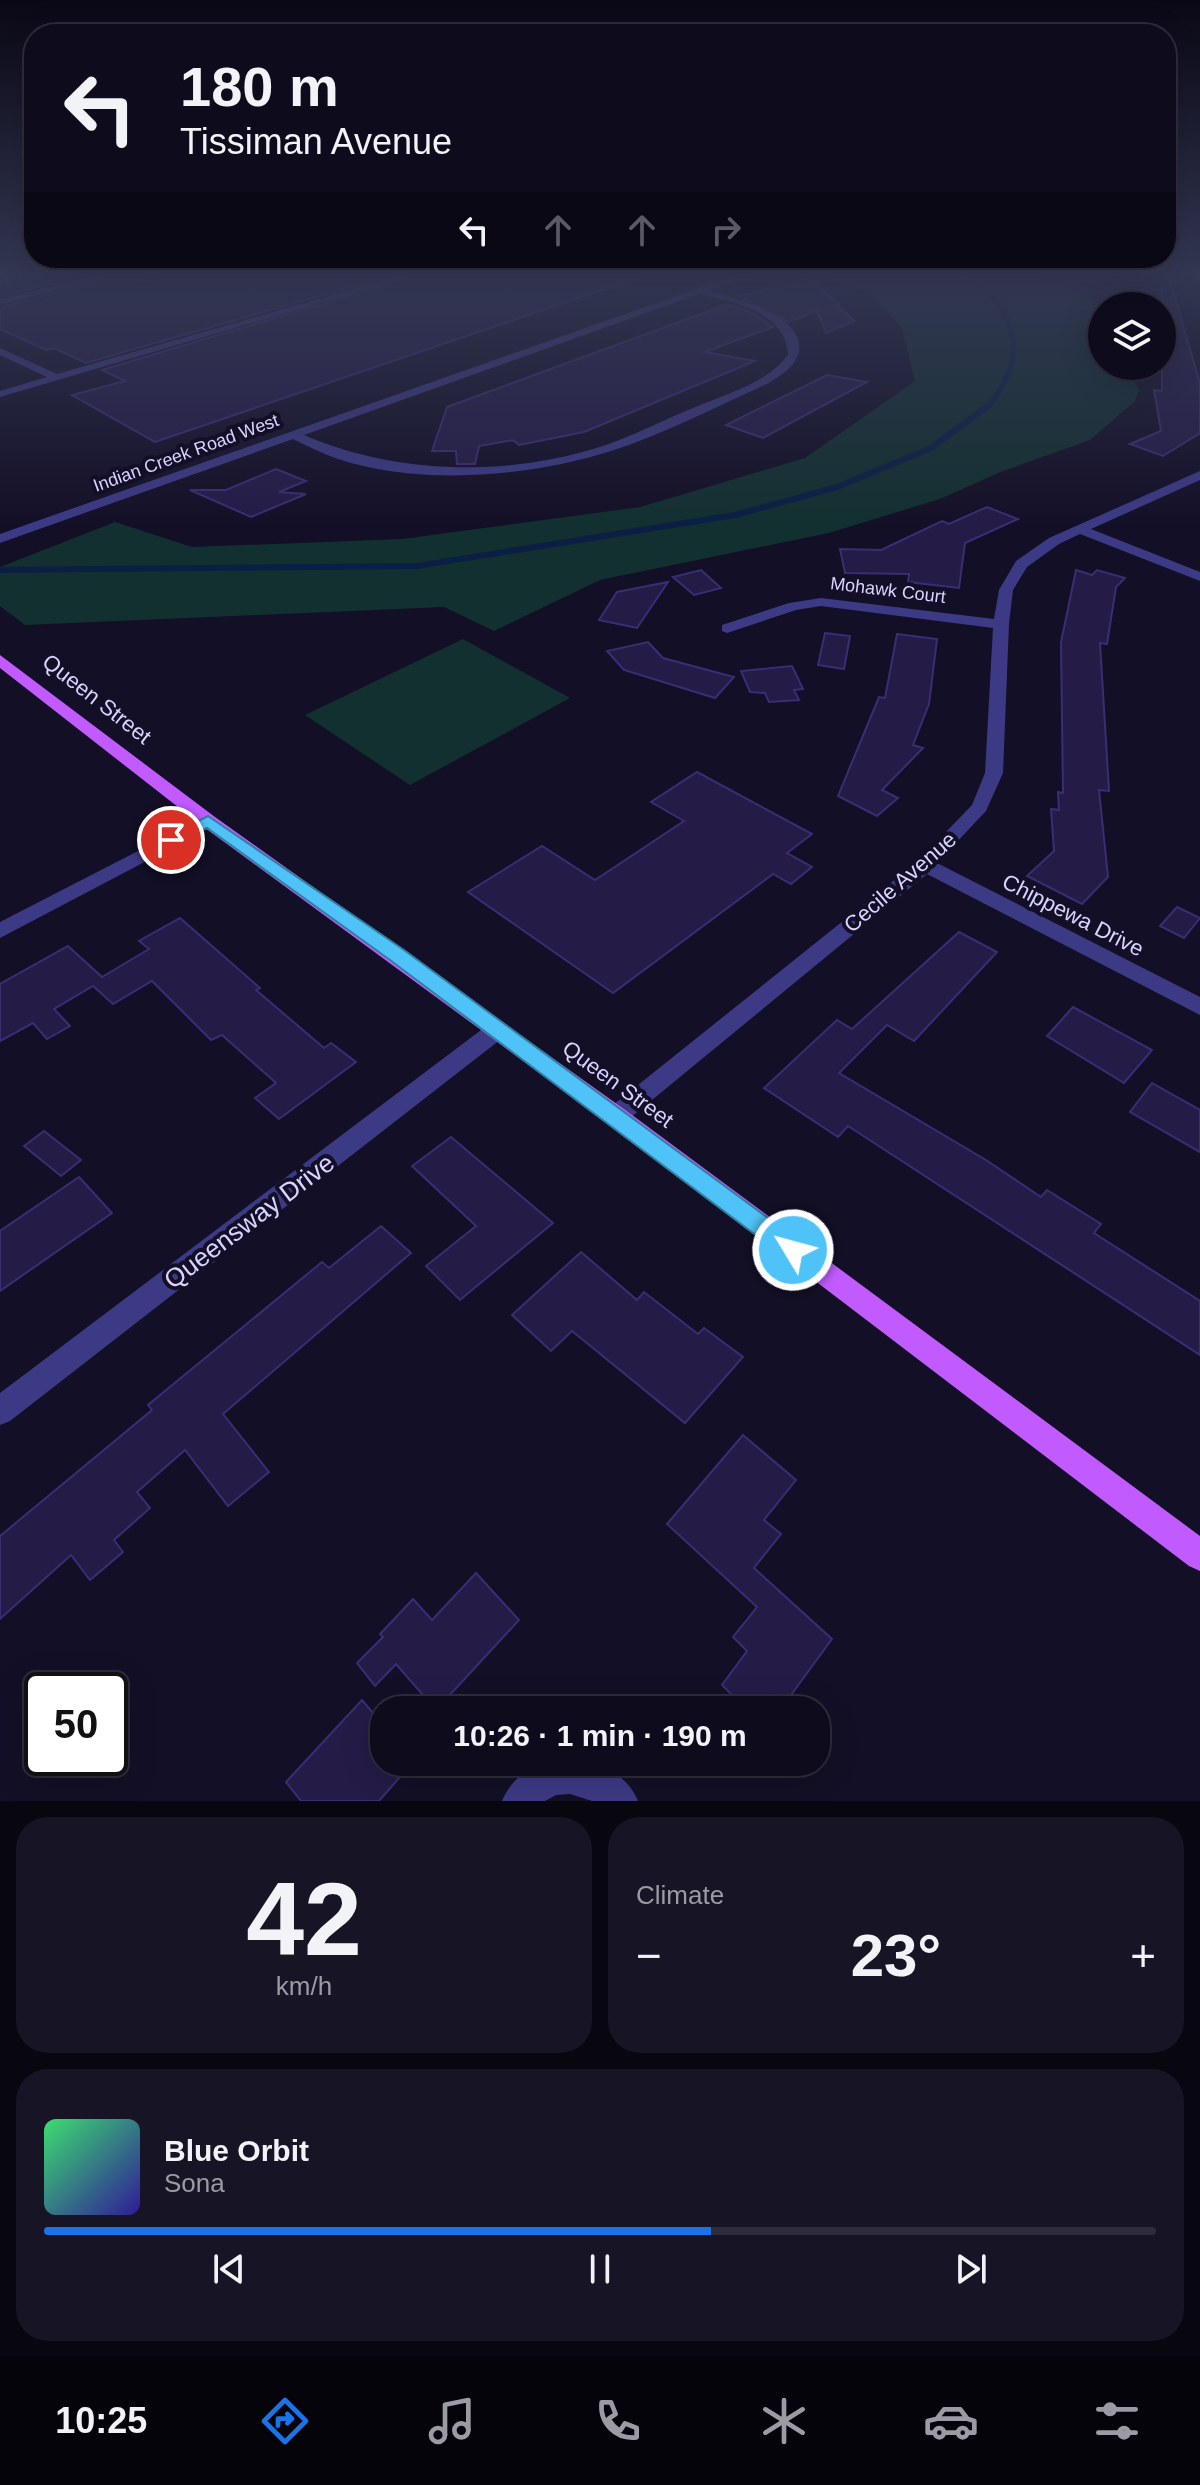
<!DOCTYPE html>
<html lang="en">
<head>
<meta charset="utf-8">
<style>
	body { margin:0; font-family:Arial,sans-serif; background:#171425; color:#f1f3f6; height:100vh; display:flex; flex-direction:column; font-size:30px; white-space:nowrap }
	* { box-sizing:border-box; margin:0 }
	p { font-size:26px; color:#9b9ba3 }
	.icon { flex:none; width:44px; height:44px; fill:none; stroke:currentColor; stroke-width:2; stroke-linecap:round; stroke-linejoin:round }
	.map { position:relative; height:1801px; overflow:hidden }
	.side { display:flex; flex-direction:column; gap:16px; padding:16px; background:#08060f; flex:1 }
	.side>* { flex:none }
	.top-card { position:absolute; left:24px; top:24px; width:1152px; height:244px; border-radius:32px; box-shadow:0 8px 32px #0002,0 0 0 2px #2e2b3b; background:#0e0b1c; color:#f1f3f6; overflow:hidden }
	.fabs { position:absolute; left:1088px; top:292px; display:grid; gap:16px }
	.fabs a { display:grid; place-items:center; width:88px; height:88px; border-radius:50%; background:#0e0b1c; box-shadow:0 8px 32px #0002,0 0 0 2px #2e2b3b; font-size:40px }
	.speed { position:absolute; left:24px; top:1672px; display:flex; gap:16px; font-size:40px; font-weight:700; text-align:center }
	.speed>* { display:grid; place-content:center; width:104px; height:104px; border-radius:50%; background:#0e0b1c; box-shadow:0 8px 32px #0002,0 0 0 2px #2e2b3b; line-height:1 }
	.speed .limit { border:4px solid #111; border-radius:12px; background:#fff; color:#111 }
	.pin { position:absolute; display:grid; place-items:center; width:68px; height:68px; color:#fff; margin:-34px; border:4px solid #fff; border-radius:50%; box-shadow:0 2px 8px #0007 }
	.me { position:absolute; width:88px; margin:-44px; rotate:307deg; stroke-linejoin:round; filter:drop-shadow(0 0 6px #0008) }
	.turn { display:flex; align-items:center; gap:28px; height:168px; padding:0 24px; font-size:36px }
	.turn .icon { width:104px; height:104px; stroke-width:2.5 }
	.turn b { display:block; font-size:56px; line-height:68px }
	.lanes { display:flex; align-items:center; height:76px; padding:0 24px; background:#0003; justify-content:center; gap:40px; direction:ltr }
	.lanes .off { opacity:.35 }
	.big { font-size:60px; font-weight:700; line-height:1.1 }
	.side .card { flex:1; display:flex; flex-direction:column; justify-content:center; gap:12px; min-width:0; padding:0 28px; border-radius:32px; background:#171425 }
	.side .dial { align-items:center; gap:0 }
	.dial b { font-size:104px; line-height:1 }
	.song { display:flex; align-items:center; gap:24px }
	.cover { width:96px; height:96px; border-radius:12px; background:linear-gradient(135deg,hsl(140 70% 55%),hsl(250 70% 35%)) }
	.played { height:8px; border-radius:4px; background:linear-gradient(90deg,#1a73e8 60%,#2e2b3b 60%) }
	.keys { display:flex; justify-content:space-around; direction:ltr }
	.heat { display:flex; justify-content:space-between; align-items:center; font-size:44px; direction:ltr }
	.side .tiles { flex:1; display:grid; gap:16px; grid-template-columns:1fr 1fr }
	.card:last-child { grid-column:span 2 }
	.trip { position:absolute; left:370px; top:1696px; width:460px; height:80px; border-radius:32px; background:#0e0b1c; box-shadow:0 8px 32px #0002,0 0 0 2px #2e2b3b; font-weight:700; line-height:80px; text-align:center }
	.menu { display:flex; height:128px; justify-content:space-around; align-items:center; background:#06040b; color:#9b9ba3 }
	.menu .icon { width:56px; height:56px }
	.menu .on { color:#1a73e8 }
	.menu b { font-size:36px; color:#f1f3f6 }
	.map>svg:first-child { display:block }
	.green { fill:#12302f }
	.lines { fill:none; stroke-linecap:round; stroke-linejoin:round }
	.stream-far1 { stroke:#0a1f44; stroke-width:5 }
	.stream { stroke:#0a1f44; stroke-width:6 }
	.building { fill:#241b47; stroke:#3b2d73; stroke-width:2 }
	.minor { fill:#3d3a85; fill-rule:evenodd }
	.major { fill:#c25bff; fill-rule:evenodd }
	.route { fill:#4fc3f7; stroke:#337fa1; stroke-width:2 }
	.labels { text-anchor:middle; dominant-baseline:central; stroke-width:8; stroke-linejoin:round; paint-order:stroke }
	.far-street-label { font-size:18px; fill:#d9d4ff; stroke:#130f26 }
	.street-label { font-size:22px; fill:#d9d4ff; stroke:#130f26 }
	.near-street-label { font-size:26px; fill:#d9d4ff; stroke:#130f26 }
</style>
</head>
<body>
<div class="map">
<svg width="1200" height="1801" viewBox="0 0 1200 1801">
	<rect width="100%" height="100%" fill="#130f26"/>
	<g class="green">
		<path d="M826,274H1033L1073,287L1098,303L1102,366H1124L1139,389L1135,401L1090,440L1003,471L940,499L829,533L600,580L494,631L444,607L25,625L0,606V567L115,522L192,547L402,539L640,507L805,458L915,381L902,327L867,291Z"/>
		<path d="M463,639L570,698L410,785L305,715Z"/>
	</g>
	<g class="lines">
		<path class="stream-far1" d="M967,274C1018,312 1030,357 987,407"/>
		<path class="stream" d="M0,570L417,566L735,515L837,487L931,448L989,405"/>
	</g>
	<g class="building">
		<path d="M31,274H92L0,296V281Z"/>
		<path d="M121,274H140L141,282L178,274H396L86,363L54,348L46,350L0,329V308Z"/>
		<path d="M422,274H636L637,278L155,442L72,395L125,381L102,370Z"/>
		<path d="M801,274L839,303L836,304L854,321L826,333L817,311L788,322L738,296L798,283L807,287Z"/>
		<path d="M1168,274L1200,383V433L1163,456L1130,444L1161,431L1154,390L1162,391V275Z"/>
		<path d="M728,304L754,314L773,327L705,352L755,361L584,432L519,445L513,440L479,446L475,464H457L456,451H432L447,407Z"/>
		<path d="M827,375L867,382L763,438L726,425Z"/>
		<path d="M276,469L306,481L279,492L306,494L251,517L190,490H226Z"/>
		<path d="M987,507L1018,519L965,543L959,588L908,582L909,574L845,573L840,549L881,550L942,521L949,524Z"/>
		<path d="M701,570L721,588L694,595L673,577Z"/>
		<path d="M1076,570L1092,575L1097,570L1125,578L1116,587L1107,644L1100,643L1109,791L1099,790L1108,877L1082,904L1027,876L1054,851L1051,809L1059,810L1058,792L1063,793L1061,642Z"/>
		<path d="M668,582L637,628L599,620L617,592Z"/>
		<path d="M825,633L850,636L844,669L818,665Z"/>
		<path d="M897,634L937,639L929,704L913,745L923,748L882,790L898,798L877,816L838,796L879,697L885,698Z"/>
		<path d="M648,642L663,658L734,677L715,698L624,670L607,651Z"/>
		<path d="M792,666L803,689L794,690L799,700L769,702L765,693L750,692L741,671Z"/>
		<path d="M697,772L812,834L787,853L812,867L791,884L773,874L613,993L468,892L542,846L595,880L684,821L651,802Z"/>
		<path d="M1177,907L1200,918L1184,938L1160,926Z"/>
		<path d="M180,918L260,988L256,990L324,1048L331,1043L356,1062L279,1119L255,1098L276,1083L222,1035L211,1040L152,981L113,1004L93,986L54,1009L70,1026L47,1039L33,1023L0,1041V984L68,946L102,977L149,949L139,941Z"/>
		<path d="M959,932L997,952L914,1041L887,1025L839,1073L986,1160L1041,1197L1047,1190L1101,1224L1094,1233L1200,1301V1355L848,1126L838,1137L764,1088L837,1020L852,1029Z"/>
		<path d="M1073,1007L1152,1050L1124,1083L1047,1036Z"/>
		<path d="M1152,1083L1200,1110V1152L1130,1112Z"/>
		<path d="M44,1131L81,1160L61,1176L24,1146Z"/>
		<path d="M451,1137L553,1223L460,1300L426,1266L476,1226L412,1166Z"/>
		<path d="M79,1177L112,1213L0,1291V1231Z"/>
		<path d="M381,1226L411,1253L223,1414L269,1472L228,1506L185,1450L137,1492L150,1508L114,1540L123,1552L90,1580L71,1555L0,1619V1536L152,1410L148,1405L322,1262L329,1268Z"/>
		<path d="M581,1252L637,1300L644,1292L698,1334L704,1328L743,1357L685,1423L572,1331L551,1351L512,1315Z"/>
		<path d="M743,1435L796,1480L764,1520L781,1534L754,1568L832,1639L780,1710H747L722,1685L747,1651L733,1637L757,1607L667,1524Z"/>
		<path d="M476,1573L519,1620L436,1710L396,1664L375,1686L357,1663L383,1637L380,1634L413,1599L432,1620Z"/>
		<path d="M362,1700L384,1726V1762H413L379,1801H301L286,1782Z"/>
	</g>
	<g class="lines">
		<g class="minor">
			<path d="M104,274H118L0,305V299Z"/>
			<path d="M406,274H419L0,397V391L47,377L0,355V348L57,374Z"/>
			<path d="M739,274H751L709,291C733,297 814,318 797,357C792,369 779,376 769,383C717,406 664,434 611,451C529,477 420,486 338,459C323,454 308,446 293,439L0,543V534ZM699,294C734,302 786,312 788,355C766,384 725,394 693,408C663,420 633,436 603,446C506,477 397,475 304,435Z"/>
			<path d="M1200,471V480L1091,529L1200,572V581L1080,534L1059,544L1027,567L1013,590L1009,624L1003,773L986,811L937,863L1200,997V1015L927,874L624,1123L616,1125L608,1123L604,1116L608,1109L918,861L972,805L985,773L993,628L821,606L796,610L727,633L722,631V625L789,603L821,598L994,619L999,590L1016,561L1049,538Z"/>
			<path d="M208,815L217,821L215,825L0,938V922Z"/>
			<path d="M497,1022L505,1024L508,1030L505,1036L10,1421L0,1425V1393L489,1024Z"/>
			<path d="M549,1762C584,1762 623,1764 638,1801H592L570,1794L556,1795L545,1801H502C511,1779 527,1769 549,1762Z"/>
		</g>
		<path class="major" d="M0,655L215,817L624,1109L1200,1536V1571L1189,1566L608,1123L201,825L0,668Z"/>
	</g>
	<linearGradient id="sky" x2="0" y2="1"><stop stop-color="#0a0815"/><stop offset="0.52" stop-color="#333752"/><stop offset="1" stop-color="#333752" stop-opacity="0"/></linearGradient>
	<rect width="1200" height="526" fill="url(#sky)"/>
	<path class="route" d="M208,816L404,950L802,1243L805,1250L802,1257L793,1260L785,1257L390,960L207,828L171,845L162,840Z"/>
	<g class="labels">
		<g class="far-street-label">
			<text transform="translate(186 453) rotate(-20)">Indian Creek Road West</text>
			<text transform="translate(888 590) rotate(7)">Mohawk Court</text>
		</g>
		<g class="street-label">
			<text transform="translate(97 699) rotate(38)">Queen Street</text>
			<text transform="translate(900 882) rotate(-41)">Cecile Avenue</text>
			<text transform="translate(1073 915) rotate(27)">Chippewa Drive</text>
			<text transform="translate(618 1084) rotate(36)">Queen Street</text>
		</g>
		<g class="near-street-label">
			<text transform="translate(249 1221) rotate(-37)">Queensway Drive</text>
		</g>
	</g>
</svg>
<div class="fabs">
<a><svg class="icon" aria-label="layers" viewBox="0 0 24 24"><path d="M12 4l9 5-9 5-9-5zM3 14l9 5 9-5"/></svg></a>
</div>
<div class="speed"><div class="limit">50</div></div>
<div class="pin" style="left:171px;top:840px;background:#d93025"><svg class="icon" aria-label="arrive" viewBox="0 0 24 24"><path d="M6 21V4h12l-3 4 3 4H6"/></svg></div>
<svg class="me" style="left:793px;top:1250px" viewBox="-20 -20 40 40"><circle r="17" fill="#4fc3f7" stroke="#fff" stroke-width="3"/><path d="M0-11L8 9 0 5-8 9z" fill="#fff"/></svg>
<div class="trip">10:26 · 1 min · 190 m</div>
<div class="top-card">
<div class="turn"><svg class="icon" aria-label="left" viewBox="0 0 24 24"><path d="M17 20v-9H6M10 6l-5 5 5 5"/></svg><div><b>180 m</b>Tissiman Avenue</div></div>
<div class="lanes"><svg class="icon" aria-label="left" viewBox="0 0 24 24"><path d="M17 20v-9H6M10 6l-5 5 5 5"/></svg><svg class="icon off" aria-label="ahead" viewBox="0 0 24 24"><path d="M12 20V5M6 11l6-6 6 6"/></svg><svg class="icon off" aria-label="ahead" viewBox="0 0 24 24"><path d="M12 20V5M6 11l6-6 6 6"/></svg><svg class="icon off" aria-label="right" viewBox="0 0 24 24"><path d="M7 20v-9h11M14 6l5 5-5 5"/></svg></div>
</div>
</div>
<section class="side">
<div class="tiles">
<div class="card dial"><b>42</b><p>km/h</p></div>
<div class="card"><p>Climate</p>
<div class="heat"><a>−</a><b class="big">23°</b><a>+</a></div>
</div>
<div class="card">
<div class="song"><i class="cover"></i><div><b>Blue Orbit</b><p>Sona</p></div></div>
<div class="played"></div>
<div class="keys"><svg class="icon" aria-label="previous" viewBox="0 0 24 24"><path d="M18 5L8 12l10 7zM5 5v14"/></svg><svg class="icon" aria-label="pause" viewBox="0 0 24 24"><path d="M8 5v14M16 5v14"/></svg><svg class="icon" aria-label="next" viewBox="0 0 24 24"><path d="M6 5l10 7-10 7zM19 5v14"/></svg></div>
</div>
</div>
</section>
<nav class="menu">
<b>10:25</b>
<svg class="icon on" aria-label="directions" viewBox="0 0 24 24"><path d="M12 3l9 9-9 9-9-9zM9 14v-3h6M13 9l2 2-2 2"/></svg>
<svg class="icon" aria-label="music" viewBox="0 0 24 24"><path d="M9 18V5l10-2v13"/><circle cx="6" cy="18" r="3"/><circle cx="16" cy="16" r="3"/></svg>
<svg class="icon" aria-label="phone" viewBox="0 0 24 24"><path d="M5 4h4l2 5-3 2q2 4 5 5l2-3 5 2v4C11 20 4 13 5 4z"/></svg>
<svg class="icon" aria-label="climate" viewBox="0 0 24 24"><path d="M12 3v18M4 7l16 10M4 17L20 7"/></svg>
<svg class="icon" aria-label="car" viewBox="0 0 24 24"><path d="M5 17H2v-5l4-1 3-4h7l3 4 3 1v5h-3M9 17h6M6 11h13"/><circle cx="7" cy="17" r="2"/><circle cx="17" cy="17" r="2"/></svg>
<svg class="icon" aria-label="filters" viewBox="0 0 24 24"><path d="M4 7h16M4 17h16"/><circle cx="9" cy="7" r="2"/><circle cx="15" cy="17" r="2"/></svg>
</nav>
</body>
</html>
